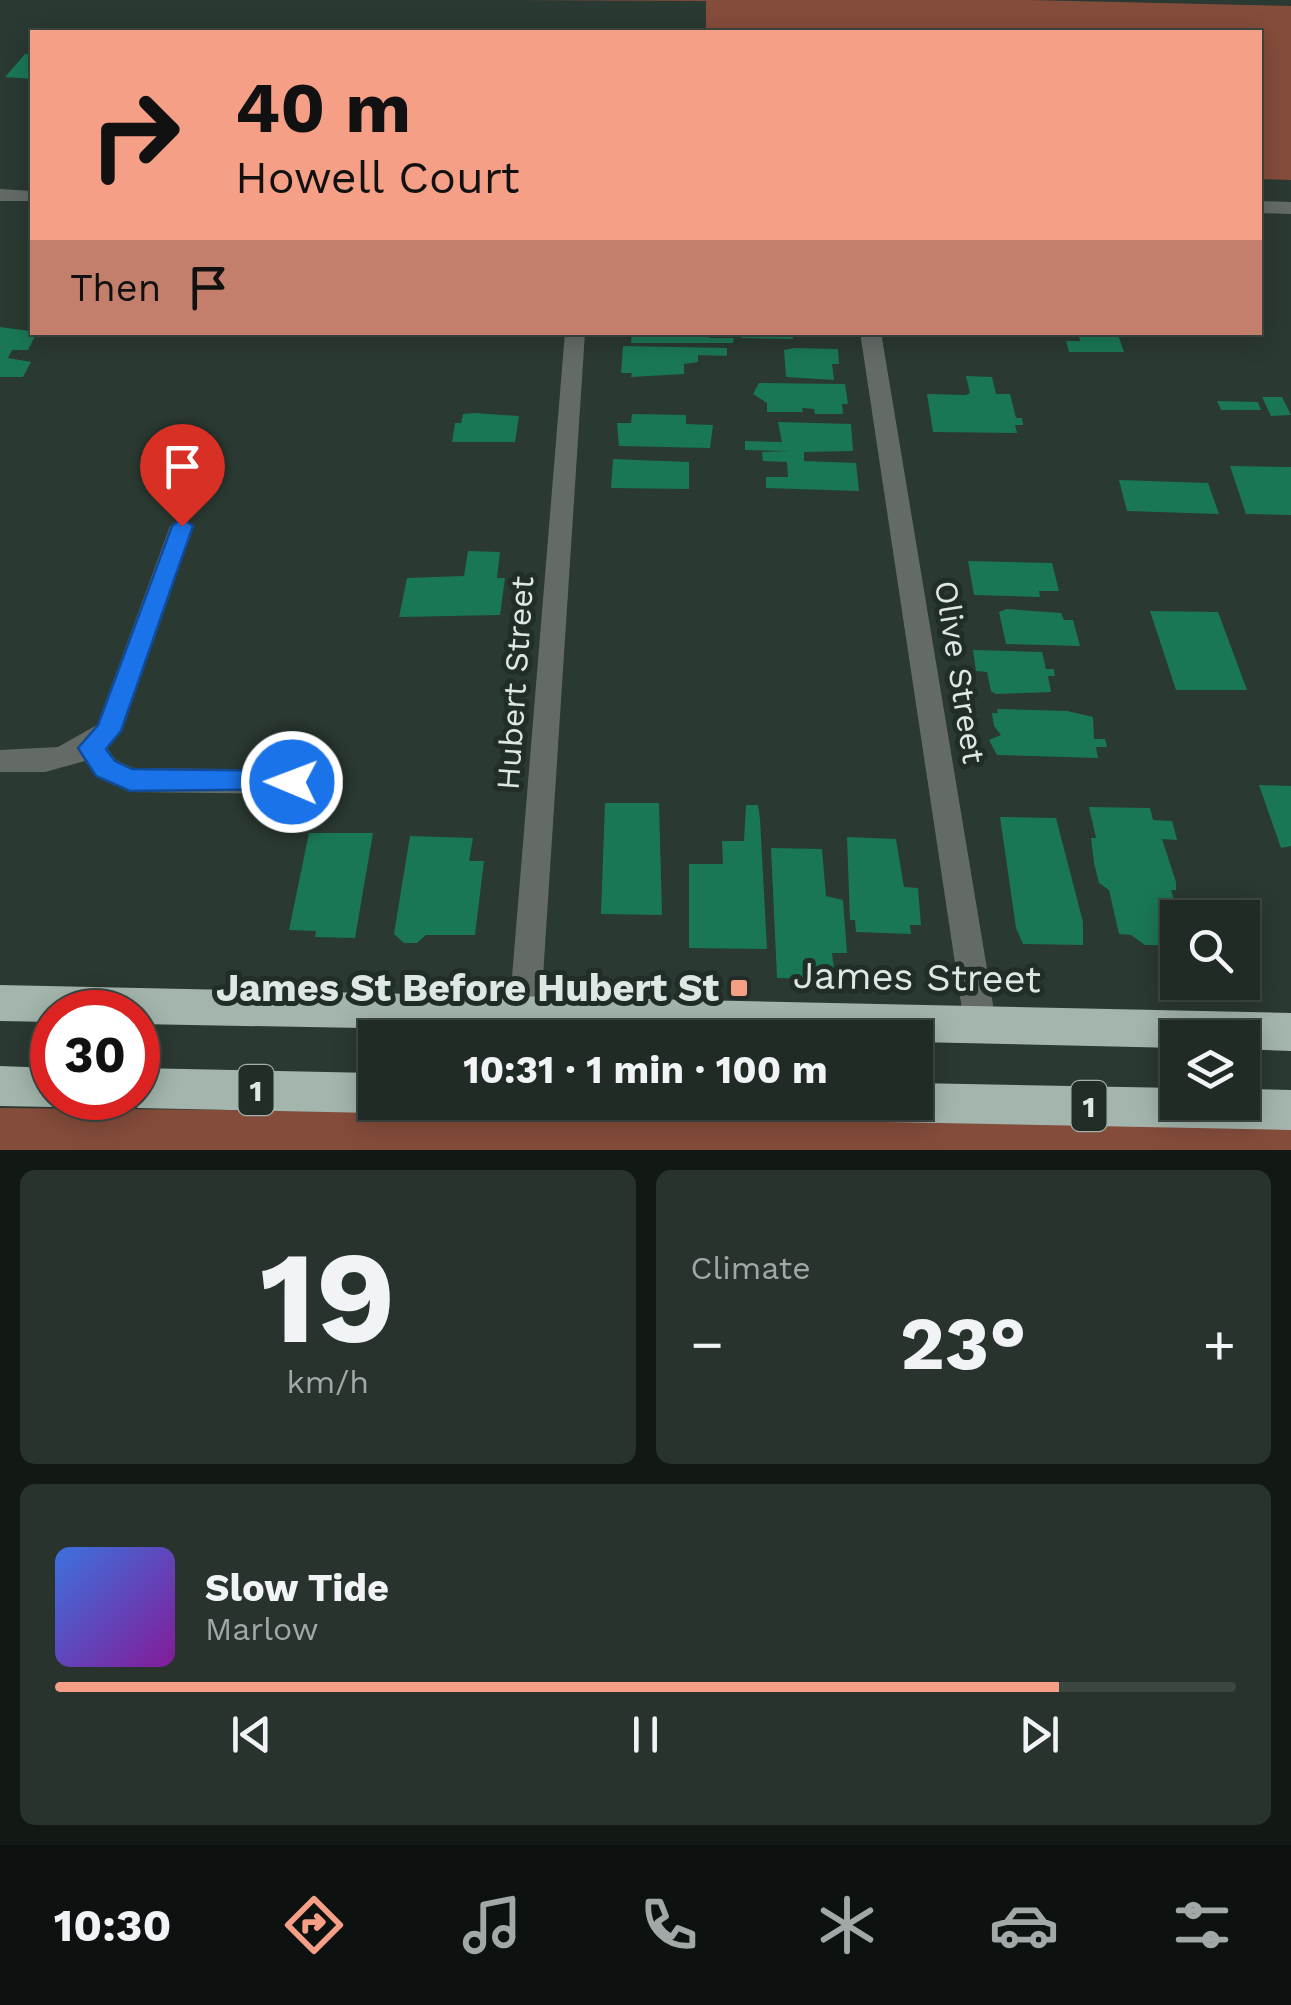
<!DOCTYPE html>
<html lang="en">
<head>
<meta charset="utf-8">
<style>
	body { margin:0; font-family:"Work Sans",sans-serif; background:#28332d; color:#f1f3f6; height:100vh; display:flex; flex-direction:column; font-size:38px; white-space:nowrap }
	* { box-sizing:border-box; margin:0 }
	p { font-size:32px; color:#a2a7a7 }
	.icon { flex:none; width:55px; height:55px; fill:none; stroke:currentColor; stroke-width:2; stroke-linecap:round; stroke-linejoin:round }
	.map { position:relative; height:1150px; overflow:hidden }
	.side { display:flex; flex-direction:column; gap:20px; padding:20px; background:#121814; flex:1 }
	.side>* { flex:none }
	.guide { position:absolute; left:30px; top:30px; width:1232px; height:305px; border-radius:0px; box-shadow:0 5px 25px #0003,0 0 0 2px #3d4742; background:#f49f86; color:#111; overflow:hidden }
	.controls { position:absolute; left:1160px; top:900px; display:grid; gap:20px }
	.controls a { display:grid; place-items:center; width:100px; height:100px; border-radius:0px; background:#202b25; box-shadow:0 5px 25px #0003,0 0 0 2px #3d4742; font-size:50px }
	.speed { position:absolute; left:30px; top:990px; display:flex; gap:20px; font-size:50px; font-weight:700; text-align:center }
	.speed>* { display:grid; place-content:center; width:130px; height:130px; border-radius:50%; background:#202b25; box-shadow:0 5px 25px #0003,0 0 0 2px #3d4742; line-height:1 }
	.speed .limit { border:15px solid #d22; background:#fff; color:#111 }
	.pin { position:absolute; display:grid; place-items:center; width:85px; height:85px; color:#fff; margin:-102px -42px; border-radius:50% 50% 50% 0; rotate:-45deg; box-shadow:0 0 10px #0007 }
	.pin .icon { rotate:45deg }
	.me { position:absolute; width:110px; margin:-55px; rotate:271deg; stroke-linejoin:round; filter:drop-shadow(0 0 8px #0008) }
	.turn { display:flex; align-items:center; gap:35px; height:210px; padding:0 40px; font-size:45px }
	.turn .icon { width:130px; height:130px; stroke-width:2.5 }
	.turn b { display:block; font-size:70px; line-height:85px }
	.then { display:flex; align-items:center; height:95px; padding:0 40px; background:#0003; gap:20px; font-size:38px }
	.big { font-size:75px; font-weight:700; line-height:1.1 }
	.side .widget { flex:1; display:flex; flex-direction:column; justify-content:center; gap:15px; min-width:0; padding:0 35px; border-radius:15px; background:#28332d }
	.side .dial { align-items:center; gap:0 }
	.dial b { font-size:130px; line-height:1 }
	.song { display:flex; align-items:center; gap:30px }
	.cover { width:120px; height:120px; border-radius:15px; background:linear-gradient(135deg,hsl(220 70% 55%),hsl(290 70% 35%)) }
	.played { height:10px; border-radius:5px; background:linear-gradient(90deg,#f49f86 85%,#3d4742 85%) }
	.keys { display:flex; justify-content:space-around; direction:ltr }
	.heat { display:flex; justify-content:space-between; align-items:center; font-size:55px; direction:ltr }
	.side .tiles { flex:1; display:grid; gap:20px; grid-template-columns:1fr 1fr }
	.widget:last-child { grid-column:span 2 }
	.trip { position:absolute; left:358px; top:1020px; width:575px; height:100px; border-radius:0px; background:#202b25; box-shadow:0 5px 25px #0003,0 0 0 2px #3d4742; font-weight:700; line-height:100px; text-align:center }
	.dock { display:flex; height:160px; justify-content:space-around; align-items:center; background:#0d110f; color:#a2a7a7 }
	.dock .icon { width:70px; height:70px }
	.dock .on { color:#f49f86 }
	.dock b { font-size:45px; color:#f1f3f6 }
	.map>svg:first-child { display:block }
	.green { fill:#844c3b }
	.building { fill:#1a7755 }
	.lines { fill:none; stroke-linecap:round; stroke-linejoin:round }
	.minor { fill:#646b67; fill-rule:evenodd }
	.highway { fill:#a3b5ac; fill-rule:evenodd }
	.route { fill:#1a73e8; stroke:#114b97; stroke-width:2.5 }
	.poi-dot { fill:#f49f86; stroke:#202e27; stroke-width:4 }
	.labels { text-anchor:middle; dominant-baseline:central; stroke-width:10; stroke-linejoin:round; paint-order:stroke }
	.shield { fill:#202e27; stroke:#a5b0ab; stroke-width:2.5 }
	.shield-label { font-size:30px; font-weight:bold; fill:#dee7e3 }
	.street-label { font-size:32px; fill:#dee7e3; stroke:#202e27 }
	.near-street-label { font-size:38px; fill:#dee7e3; stroke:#202e27 }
	.near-poi-label { font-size:38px; font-weight:bold; fill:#dee7e3; stroke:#202e27; text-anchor:end }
</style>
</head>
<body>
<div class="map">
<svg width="1291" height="1150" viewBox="0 0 1291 1150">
	<rect width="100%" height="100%" fill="#2a3931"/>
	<g class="green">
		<path d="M500,0H1028L1291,6V180L1260,179V32H706V1Z"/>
		<path d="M0,1108L713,1114L1291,1127V1150H0Z"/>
	</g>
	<g class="building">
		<path d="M25,54H32V79L5,77Z"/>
		<path d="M0,327L37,332L28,350H12L8,358L31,362L23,377H0Z"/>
		<path d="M632,332H709V338H734L733,343H631Z"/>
		<path d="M741,332H792L793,339L741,338Z"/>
		<path d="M1078,332H1117L1124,352H1069L1066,341H1080Z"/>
		<path d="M623,346L727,348V356L698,355V362L684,364V374L631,377L632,373H621Z"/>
		<path d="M794,348L838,349L839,364H832L834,380L786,377L784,350Z"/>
		<path d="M966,376L992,377L996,394H1010L1016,418H1022L1023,425H1015L1017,433L933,432L927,394L966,395L970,393Z"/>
		<path d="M759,383L845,384L848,404H842L843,414H815L814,409L802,408L803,412H767V403L753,394Z"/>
		<path d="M1262,397H1282L1291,415L1271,416Z"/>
		<path d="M1217,401L1258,402L1261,410H1221Z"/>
		<path d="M475,413L519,416L515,442H452L455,423H461L463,414Z"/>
		<path d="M632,414L686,415V424L713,425L710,448L619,446L617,423H631Z"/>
		<path d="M778,422L851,424L853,451L804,452V461L856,463L859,491L766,488V477H788L787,462L763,461L762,452L790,451L745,450V441L782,442Z"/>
		<path d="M613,459L689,462V489L611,488Z"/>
		<path d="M1230,466L1291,467V515L1246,514Z"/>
		<path d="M1119,480L1208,483L1219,514L1127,511Z"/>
		<path d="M468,551L500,552L497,578H505L500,615L399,617L407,578L464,576Z"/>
		<path d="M968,561L1052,563L1059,591H1039L1040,597L974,595Z"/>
		<path d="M1007,609L1061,613L1064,620H1073L1080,646L1006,644L999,612Z"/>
		<path d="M1150,611L1218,612L1247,690H1176Z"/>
		<path d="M973,650L1042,652L1046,669H1054L1055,676H1048L1051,692L996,694L991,691L987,672L976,671Z"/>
		<path d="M997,709L1067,711L1093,717L1094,739H1105L1107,747H1096L1098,758L997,755L989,740L1001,735L994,726L992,713H998Z"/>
		<path d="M1259,785L1291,786V846L1281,848Z"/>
		<path d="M605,803H659L662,915L601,914Z"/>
		<path d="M746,805H758L760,819L767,949L689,948V864H723L722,841H744Z"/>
		<path d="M1089,807L1150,808L1153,820L1172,821L1177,840L1162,839L1176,882V890H1171L1179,918L1178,936L1163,945H1145L1131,935L1119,934L1109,890L1099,883L1094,863L1091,838H1096Z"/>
		<path d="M1000,817L1056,818L1083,922V945L1023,944L1016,928Z"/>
		<path d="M309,833H373L355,938L315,937L316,931L289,930Z"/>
		<path d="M410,836L473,838L469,861H484L475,935H426L417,943H404L394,934Z"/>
		<path d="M847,837L896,839L904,887L918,888L921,925H910L911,934L856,932L855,920H850Z"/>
		<path d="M771,848L822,849L826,896L843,900L847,953H832L834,970L825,979L777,978Z"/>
	</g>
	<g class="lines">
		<g class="minor">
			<path d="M0,189L32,191V201H0Z"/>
			<path d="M1260,201L1291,202V214L1260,213Z"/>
			<path d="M565,332H585L539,1038H507Z"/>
			<path d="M860,332H881L996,1023L992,1034L980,1038L968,1034L964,1023Z"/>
			<path d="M182,518L194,526L122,731L107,748L116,760L133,768L292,770L302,774L306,782L302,790L292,794L130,792L96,776L85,761L45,772H0V750L58,747L97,725L170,526Z"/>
		</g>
		<g class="highway">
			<path d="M0,985L1291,1013V1051L1242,1049V1038H1178V1048L915,1042V1038L138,1024V1012H52V1022L0,1021Z"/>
			<path d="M0,1066L52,1068V1098H68L66,1101L52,1107L0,1106Z"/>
			<path d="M138,1068L375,1073V1102H391L375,1113L138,1108L122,1098H138Z"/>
			<path d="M915,1083L1178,1088V1102H1242V1089L1291,1090V1130L887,1122L873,1116L867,1102H915Z"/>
		</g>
	</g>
	<path class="route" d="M182,518L193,526L121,731L106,749L115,761L132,769L292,771L305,782L301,789L130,791L96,776L78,748L98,725L172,526Z"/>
	<rect class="poi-dot" x="729" y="978" width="20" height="20" rx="5"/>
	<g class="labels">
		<g class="shield">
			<rect x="238.5" y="1065" width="35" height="50" rx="8"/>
			<rect x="1071.5" y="1081" width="35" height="50" rx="8"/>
		</g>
		<g class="shield-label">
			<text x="256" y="1090">1</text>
			<text x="1089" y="1106">1</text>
		</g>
		<g class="street-label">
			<text transform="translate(960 672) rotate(81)">Olive Street</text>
			<text transform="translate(515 683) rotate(-86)">Hubert Street</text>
		</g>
		<g class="near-street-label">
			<text transform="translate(917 977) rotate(1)">James Street</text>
		</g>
		<g class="near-poi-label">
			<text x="719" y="988">James St Before Hubert St</text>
		</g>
	</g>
</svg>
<div class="controls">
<a><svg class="icon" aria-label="search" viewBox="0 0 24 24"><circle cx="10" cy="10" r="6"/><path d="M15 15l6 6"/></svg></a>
<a><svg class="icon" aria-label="layers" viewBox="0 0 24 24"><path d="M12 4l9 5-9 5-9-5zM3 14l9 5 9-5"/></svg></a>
</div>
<div class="speed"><div class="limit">30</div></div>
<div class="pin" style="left:182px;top:526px;background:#d93025"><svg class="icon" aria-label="arrive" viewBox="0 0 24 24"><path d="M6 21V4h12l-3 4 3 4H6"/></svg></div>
<svg class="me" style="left:292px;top:782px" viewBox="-20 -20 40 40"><circle r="17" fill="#1a73e8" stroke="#fff" stroke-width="3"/><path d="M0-11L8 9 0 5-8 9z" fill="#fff"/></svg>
<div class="trip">10:31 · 1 min · 100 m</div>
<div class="guide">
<div class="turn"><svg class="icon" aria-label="right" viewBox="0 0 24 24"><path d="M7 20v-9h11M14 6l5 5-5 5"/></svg><div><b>40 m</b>Howell Court</div></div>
<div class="then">Then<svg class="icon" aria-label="arrive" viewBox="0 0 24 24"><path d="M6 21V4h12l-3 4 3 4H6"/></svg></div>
</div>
</div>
<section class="side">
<div class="tiles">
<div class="widget dial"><b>19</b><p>km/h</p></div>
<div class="widget"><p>Climate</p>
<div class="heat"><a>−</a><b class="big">23°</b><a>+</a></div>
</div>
<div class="widget">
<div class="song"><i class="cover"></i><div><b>Slow Tide</b><p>Marlow</p></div></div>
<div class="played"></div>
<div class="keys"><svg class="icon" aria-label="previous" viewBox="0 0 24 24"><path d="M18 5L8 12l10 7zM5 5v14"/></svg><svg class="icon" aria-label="pause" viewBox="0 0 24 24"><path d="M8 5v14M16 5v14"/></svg><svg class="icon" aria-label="next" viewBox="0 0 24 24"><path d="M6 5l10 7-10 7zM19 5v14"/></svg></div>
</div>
</div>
</section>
<nav class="dock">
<b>10:30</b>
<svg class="icon on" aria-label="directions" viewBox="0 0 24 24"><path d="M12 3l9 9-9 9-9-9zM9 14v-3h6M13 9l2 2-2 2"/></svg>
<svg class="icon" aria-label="music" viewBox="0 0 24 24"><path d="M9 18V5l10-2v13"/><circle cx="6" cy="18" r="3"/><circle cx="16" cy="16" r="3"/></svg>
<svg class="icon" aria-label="phone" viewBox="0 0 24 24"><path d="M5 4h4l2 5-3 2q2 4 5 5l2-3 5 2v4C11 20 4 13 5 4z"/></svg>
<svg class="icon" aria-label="climate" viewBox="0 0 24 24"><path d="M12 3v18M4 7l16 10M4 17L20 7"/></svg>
<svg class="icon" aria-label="car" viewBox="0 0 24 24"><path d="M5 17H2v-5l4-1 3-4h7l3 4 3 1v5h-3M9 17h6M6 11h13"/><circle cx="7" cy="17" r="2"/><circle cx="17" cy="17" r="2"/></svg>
<svg class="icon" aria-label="filters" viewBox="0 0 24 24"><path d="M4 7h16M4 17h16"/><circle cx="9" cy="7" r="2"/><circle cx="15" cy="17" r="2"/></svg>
</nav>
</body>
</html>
